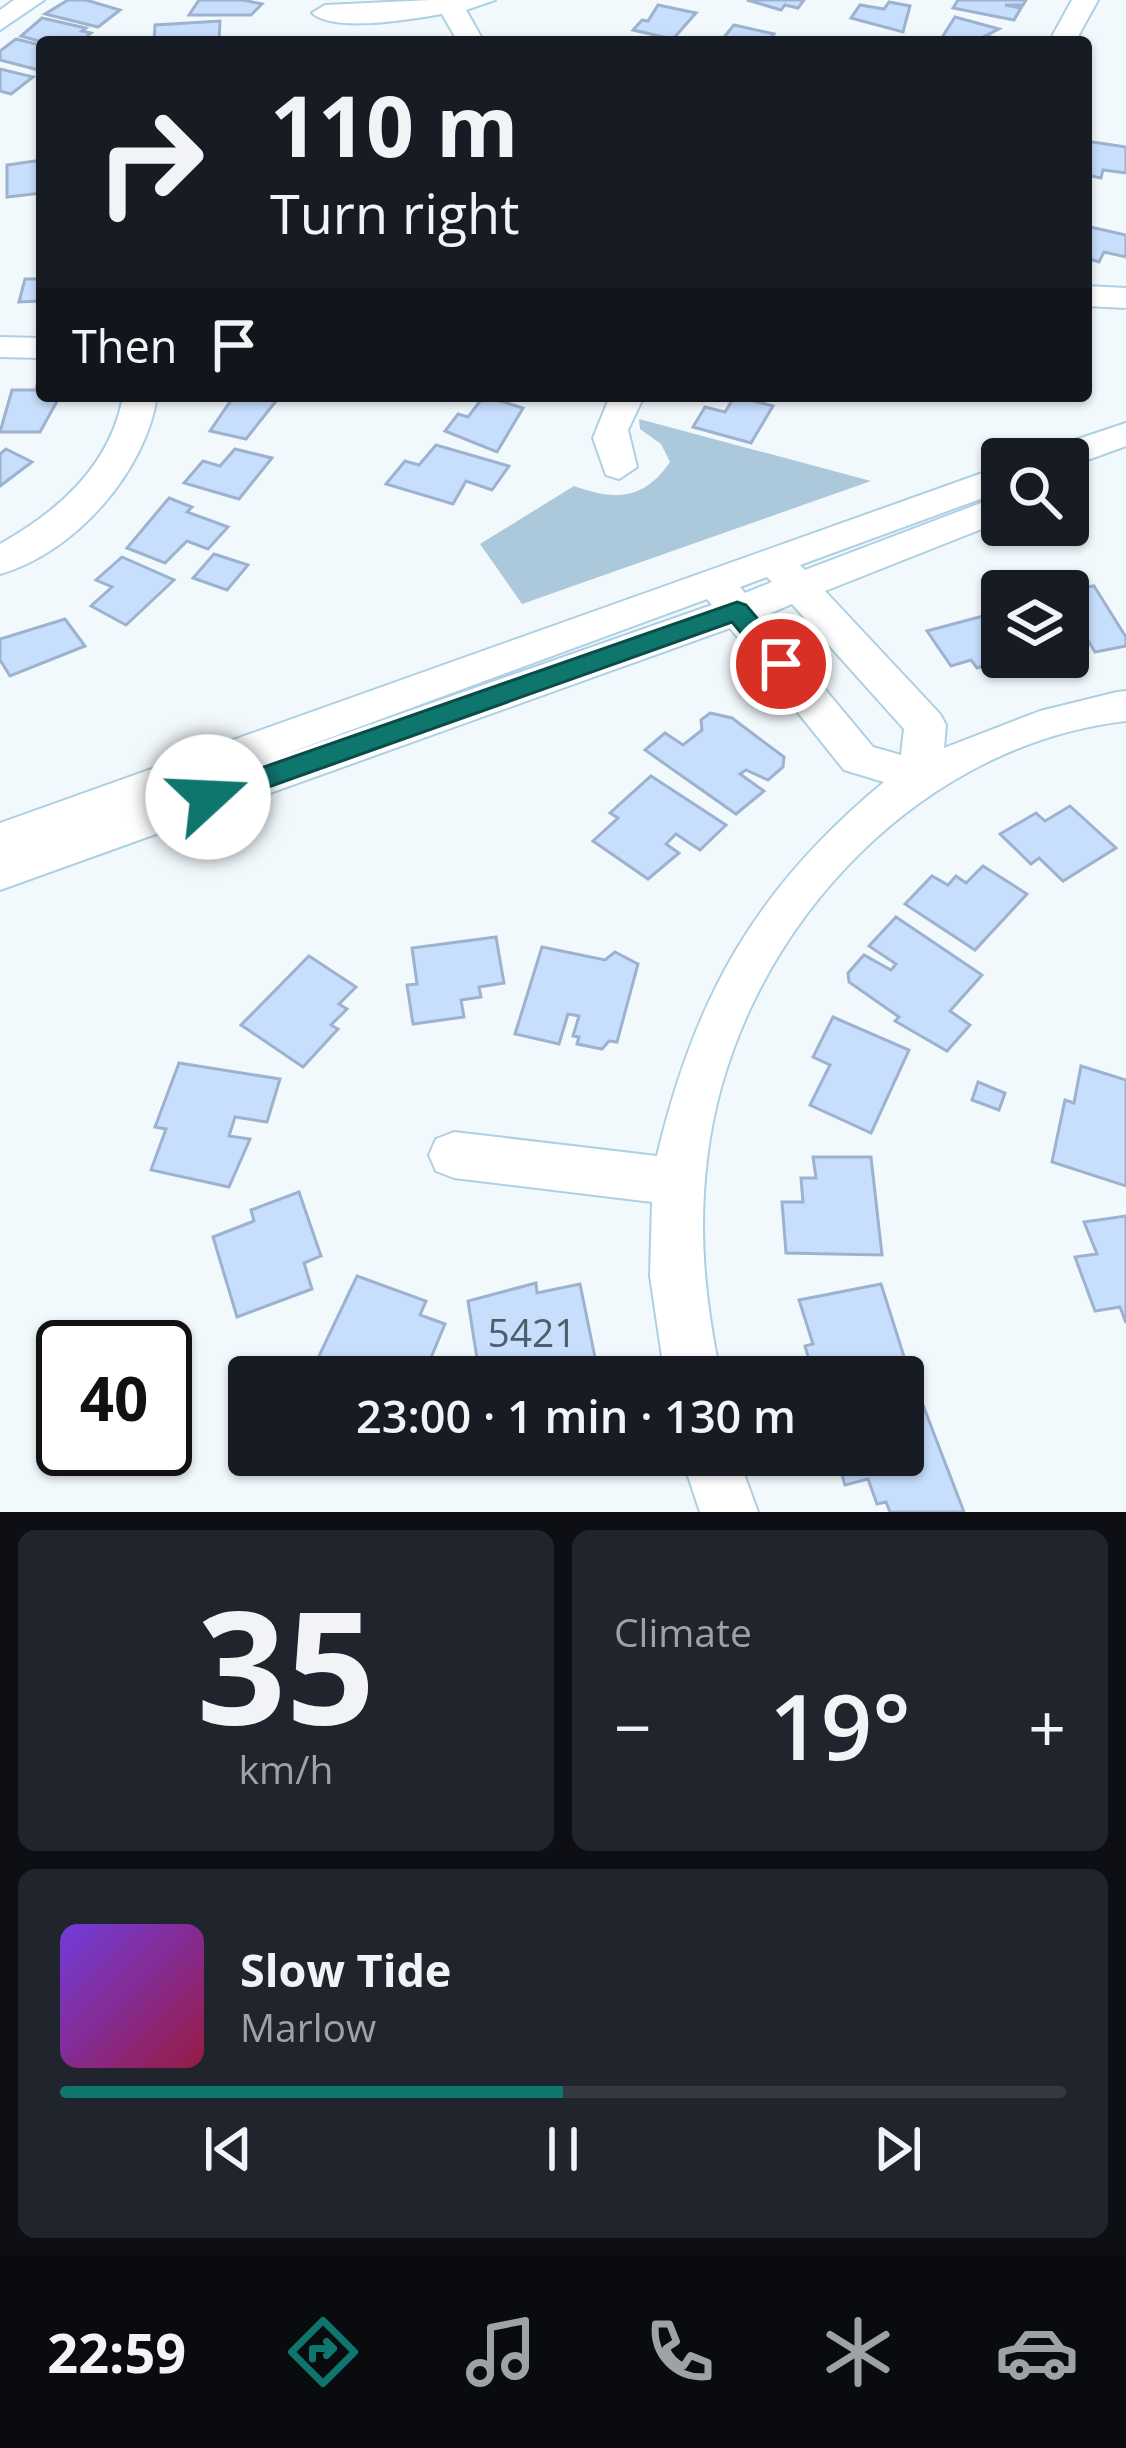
<!DOCTYPE html>
<html lang="en">
<head>
<meta charset="utf-8">
<style>
	body { margin:0; font-family:"Open Sans",sans-serif; background:#20242c; color:#f1f3f6; height:100vh; display:flex; flex-direction:column; font-size:45px; white-space:nowrap }
	* { box-sizing:border-box; margin:0 }
	p { font-size:39px; color:#9ea1a6 }
	.icon { flex:none; width:66px; height:66px; fill:none; stroke:currentColor; stroke-width:2; stroke-linecap:round; stroke-linejoin:round }
	.map { position:relative; height:1512px; overflow:hidden }
	.side { display:flex; flex-direction:column; gap:18px; padding:18px; background:#0d0f14; flex:1 }
	.side>* { flex:none }
	.guide { position:absolute; left:36px; top:36px; width:1056px; height:366px; border-radius:12px; box-shadow:0 3px 9px #0004; background:#171b24; color:#f1f3f6; overflow:hidden }
	.tools { position:absolute; left:981px; top:438px; display:grid; gap:24px }
	.tools a { display:grid; place-items:center; width:108px; height:108px; border-radius:12px; background:#171b24; box-shadow:0 3px 9px #0004; font-size:60px }
	.speed { position:absolute; left:36px; top:1320px; display:flex; gap:24px; font-size:60px; font-weight:700; text-align:center }
	.speed>* { display:grid; place-content:center; width:156px; height:156px; border-radius:50%; background:#171b24; box-shadow:0 3px 9px #0004; line-height:1 }
	.speed .limit { border:6px solid #111; border-radius:18px; background:#fff; color:#111 }
	.pin { position:absolute; display:grid; place-items:center; width:102px; height:102px; color:#fff; margin:-51px; border:6px solid #fff; border-radius:50%; box-shadow:0 3px 12px #0007 }
	.me { position:absolute; width:132px; margin:-66px; rotate:70deg; stroke-linejoin:round; filter:drop-shadow(0 0 9px #0008) }
	.turn { display:flex; align-items:center; gap:42px; height:252px; padding:0 36px; font-size:54px }
	.turn .icon { width:156px; height:156px; stroke-width:2.5 }
	.turn b { display:block; font-size:84px; line-height:102px }
	.then { display:flex; align-items:center; height:114px; padding:0 36px; background:#0003; gap:24px; font-size:45px }
	.big { font-size:90px; font-weight:600; line-height:1.1 }
	.side .card { flex:1; display:flex; flex-direction:column; justify-content:center; gap:18px; min-width:0; padding:0 42px; border-radius:18px; background:#20242c }
	.side .dial { align-items:center; gap:0 }
	.dial b { font-size:156px; line-height:1 }
	.song { display:flex; align-items:center; gap:36px }
	.cover { width:144px; height:144px; border-radius:18px; background:linear-gradient(135deg,hsl(260 70% 55%),hsl(340 70% 35%)) }
	.played { height:12px; border-radius:6px; background:linear-gradient(90deg,#0f766e 50%,#363941 50%) }
	.keys { display:flex; justify-content:space-around; direction:ltr }
	.heat { display:flex; justify-content:space-between; align-items:center; font-size:66px; direction:ltr }
	.side .tiles { flex:1; display:grid; gap:18px; grid-template-columns:1fr 1fr }
	.card:last-child { grid-column:span 2 }
	.trip { position:absolute; left:228px; top:1356px; width:696px; height:120px; border-radius:12px; background:#171b24; box-shadow:0 3px 9px #0004; font-weight:600; line-height:120px; text-align:center }
	.dock { display:flex; height:192px; justify-content:space-around; align-items:center; background:#090b0e; color:#9ea1a6 }
	.dock .icon { width:84px; height:84px }
	.dock .on { color:#0f766e }
	.dock b { font-size:54px; color:#f1f3f6 }
	.map>svg:first-child { display:block }
	.green { fill:#abc9da }
	.building { fill:#c7defc; stroke:#9db2ce; stroke-width:3 }
	.lines { fill:none; stroke-linecap:round; stroke-linejoin:round }
	.minor-casing { stroke:#add0e4; stroke-width:4 }
	.minor { fill:#fff; fill-rule:evenodd }
	.route { fill:#0f766e; stroke:#0a4d48; stroke-width:3 }
	.labels { text-anchor:middle; dominant-baseline:central; stroke-width:10; stroke-linejoin:round; paint-order:stroke }
	.near-number-label { font-size:39px; fill:#4e5e6a }
</style>
</head>
<body>
<div class="map">
<svg width="1126" height="1512" viewBox="0 0 1126 1512">
	<rect width="100%" height="100%" fill="#f2f9fd"/>
	<path class="green" d="M639,419L871,481L522,604L480,544L574,486C615,501 644,500 670,462L661,444L640,429Z"/>
	<g class="building">
		<path d="M68,0H86L120,10L98,27L45,14Z"/>
		<path d="M199,0H243L262,4L251,15H189Z"/>
		<path d="M747,0H804L798,8L785,5L781,10Z"/>
		<path d="M958,0H1026L1023,5H1005L1021,8L1014,20L953,8Z"/>
		<path d="M889,2L910,6L903,32L851,18L860,5L884,9Z"/>
		<path d="M658,5L696,13L673,39L633,30L642,20L648,21Z"/>
		<path d="M955,17L999,29L985,36L1004,39H941Z"/>
		<path d="M42,18L86,28L82,31L91,33L80,42H42L21,36Z"/>
		<path d="M220,21L219,42H154L155,25Z"/>
		<path d="M734,25L774,34L767,42H720Z"/>
		<path d="M16,39L40,45L42,71L0,60V51Z"/>
		<path d="M0,69L33,77L11,94L0,91Z"/>
		<path d="M1086,141L1126,147V173L1103,170L1101,178L1086,175Z"/>
		<path d="M42,160V193L7,197V165Z"/>
		<path d="M1086,226L1126,235V257L1104,252L1099,262L1086,258Z"/>
		<path d="M25,279H42V301L19,302Z"/>
		<path d="M37,385H42V396H60L40,432H0L12,390H36Z"/>
		<path d="M234,396H280L246,439L210,431Z"/>
		<path d="M484,396L523,408L497,452L445,431L458,414L468,417Z"/>
		<path d="M735,396L773,406L751,443L693,427L705,407L725,412Z"/>
		<path d="M436,445L509,466L492,490L466,481L453,504L386,484L405,461L419,465Z"/>
		<path d="M6,449L32,462L0,486V454Z"/>
		<path d="M235,449L272,458L239,499L184,483L203,461L220,466Z"/>
		<path d="M169,498L192,507L187,512L228,527L208,549L187,541L165,563L127,548Z"/>
		<path d="M214,554L248,565L227,590L193,578Z"/>
		<path d="M122,557L174,580L126,625L91,606L112,587L96,580Z"/>
		<path d="M1094,586L1126,637V646L1095,652L1083,632L1075,633L1083,647L1068,653V591H1060Z"/>
		<path d="M1002,611V657L1037,658L997,668L994,663L977,668L971,660L951,666L927,631Z"/>
		<path d="M65,619L85,646L10,676L0,660V639Z"/>
		<path d="M710,713L732,718L784,757L783,767L768,780L746,770L740,774L764,791L736,814L645,750L665,733L683,745L702,730L701,720Z"/>
		<path d="M651,776L726,825L700,850L676,834L666,844L679,853L648,879L593,841L618,818L610,813Z"/>
		<path d="M1070,806L1116,848L1063,881L1039,858L1031,864L1000,834L1036,813L1045,821Z"/>
		<path d="M983,866L1027,894L975,950L905,904L932,876L948,885L956,876L966,883Z"/>
		<path d="M896,917L982,975L950,1011L970,1025L947,1051L895,1021L899,1017L849,982L848,973L864,955L891,970L896,964L869,946Z"/>
		<path d="M496,937L504,983L479,987L481,997L461,1000L464,1017L413,1024L407,985L417,984L412,948Z"/>
		<path d="M542,947L605,960L615,952L638,964L617,1042L609,1041L602,1049L577,1044L579,1037L573,1036L579,1016L568,1014L559,1044L515,1034Z"/>
		<path d="M309,956L356,987L339,1004L347,1009L331,1025L338,1029L303,1067L241,1025Z"/>
		<path d="M833,1017L909,1050L871,1133L810,1105L830,1065L813,1057Z"/>
		<path d="M179,1063L280,1079L267,1122L235,1117L229,1136L250,1139L229,1187L151,1170L166,1129L155,1127Z"/>
		<path d="M1081,1066L1126,1080V1186L1052,1162L1065,1100L1074,1103Z"/>
		<path d="M978,1082L1005,1093L999,1110L972,1100Z"/>
		<path d="M813,1157H871L882,1255L786,1253L782,1202H803L801,1178H816Z"/>
		<path d="M299,1192L321,1256L304,1263L312,1289L237,1317L213,1237L254,1221L251,1210Z"/>
		<path d="M1126,1216V1323L1120,1307L1095,1311L1075,1257L1097,1254L1084,1222Z"/>
		<path d="M357,1276L426,1301L420,1315L445,1324L423,1377H309Z"/>
		<path d="M536,1283L537,1293L580,1284L599,1377H503L500,1361L478,1365L468,1301Z"/>
		<path d="M881,1284L908,1369L870,1377H814L805,1346L813,1344L799,1300Z"/>
		<path d="M921,1400L964,1512H890L886,1502L877,1504L868,1479L845,1485L836,1455H903V1405Z"/>
	</g>
	<g class="lines">
		<defs>
			<g id="minor">
				<path d="M14,0H44L0,30V10Z"/>
				<path d="M431,0H495L466,10L484,42H458L442,14C412,19 335,33 312,13L325,5Z"/>
				<path d="M1072,0H1098L1075,42H1049Z"/>
				<path d="M1086,286L1126,288V308L1086,306Z"/>
				<path d="M0,337L42,338V358L0,357Z"/>
				<path d="M123,396H157C146,471 75,553 0,574V544C59,511 111,465 123,396Z"/>
				<path d="M610,396H644L628,430L637,467L619,479L606,475L593,438Z"/>
				<path d="M1126,423V446L1068,467V459H1037L1042,451Z"/>
				<path d="M1002,466V491L800,565L805,570L1002,495V521L825,591L940,714L946,725L944,748L1040,711L1117,692L1126,691V721C908,746 732,946 707,1159C698,1234 705,1303 721,1377H665L650,1276L652,1202L454,1178L436,1171L429,1155L436,1139L454,1132L657,1156C695,996 756,888 884,782L844,770L730,628L0,890V823ZM767,577L772,582L745,593L740,587ZM707,599L712,605L275,758ZM792,604L904,729L901,755L873,747L764,616Z"/>
				<path d="M681,1455H737L758,1512H700Z"/>
			</g>
		</defs>
		<use href="#minor" class="minor-casing"/>
		<use href="#minor" class="minor"/>
	</g>
	<path class="route" d="M737,602L746,605L790,657V670H772L732,622L218,805L208,808L194,797L198,790Z"/>
	<g class="labels">
		<g class="near-number-label">
			<text x="532" y="1331">5421</text>
		</g>
	</g>
</svg>
<div class="tools">
<a><svg class="icon" aria-label="search" viewBox="0 0 24 24"><circle cx="10" cy="10" r="6"/><path d="M15 15l6 6"/></svg></a>
<a><svg class="icon" aria-label="layers" viewBox="0 0 24 24"><path d="M12 4l9 5-9 5-9-5zM3 14l9 5 9-5"/></svg></a>
</div>
<div class="speed"><div class="limit">40</div></div>
<div class="pin" style="left:781px;top:664px;background:#d93025"><svg class="icon" aria-label="arrive" viewBox="0 0 24 24"><path d="M6 21V4h12l-3 4 3 4H6"/></svg></div>
<svg class="me" style="left:208px;top:797px" viewBox="-20 -20 40 40"><circle r="19" fill="#fff"/><path d="M0-13L10 11 0 6-10 11z" fill="#0f766e"/></svg>
<div class="trip">23:00 · 1 min · 130 m</div>
<div class="guide">
<div class="turn"><svg class="icon" aria-label="right" viewBox="0 0 24 24"><path d="M7 20v-9h11M14 6l5 5-5 5"/></svg><div><b>110 m</b>Turn right</div></div>
<div class="then">Then<svg class="icon" aria-label="arrive" viewBox="0 0 24 24"><path d="M6 21V4h12l-3 4 3 4H6"/></svg></div>
</div>
</div>
<section class="side">
<div class="tiles">
<div class="card dial"><b>35</b><p>km/h</p></div>
<div class="card"><p>Climate</p>
<div class="heat"><a>−</a><b class="big">19°</b><a>+</a></div>
</div>
<div class="card">
<div class="song"><i class="cover"></i><div><b>Slow Tide</b><p>Marlow</p></div></div>
<div class="played"></div>
<div class="keys"><svg class="icon" aria-label="previous" viewBox="0 0 24 24"><path d="M18 5L8 12l10 7zM5 5v14"/></svg><svg class="icon" aria-label="pause" viewBox="0 0 24 24"><path d="M8 5v14M16 5v14"/></svg><svg class="icon" aria-label="next" viewBox="0 0 24 24"><path d="M6 5l10 7-10 7zM19 5v14"/></svg></div>
</div>
</div>
</section>
<nav class="dock">
<b>22:59</b>
<svg class="icon on" aria-label="directions" viewBox="0 0 24 24"><path d="M12 3l9 9-9 9-9-9zM9 14v-3h6M13 9l2 2-2 2"/></svg>
<svg class="icon" aria-label="music" viewBox="0 0 24 24"><path d="M9 18V5l10-2v13"/><circle cx="6" cy="18" r="3"/><circle cx="16" cy="16" r="3"/></svg>
<svg class="icon" aria-label="phone" viewBox="0 0 24 24"><path d="M5 4h4l2 5-3 2q2 4 5 5l2-3 5 2v4C11 20 4 13 5 4z"/></svg>
<svg class="icon" aria-label="climate" viewBox="0 0 24 24"><path d="M12 3v18M4 7l16 10M4 17L20 7"/></svg>
<svg class="icon" aria-label="car" viewBox="0 0 24 24"><path d="M5 17H2v-5l4-1 3-4h7l3 4 3 1v5h-3M9 17h6M6 11h13"/><circle cx="7" cy="17" r="2"/><circle cx="17" cy="17" r="2"/></svg>
</nav>
</body>
</html>
